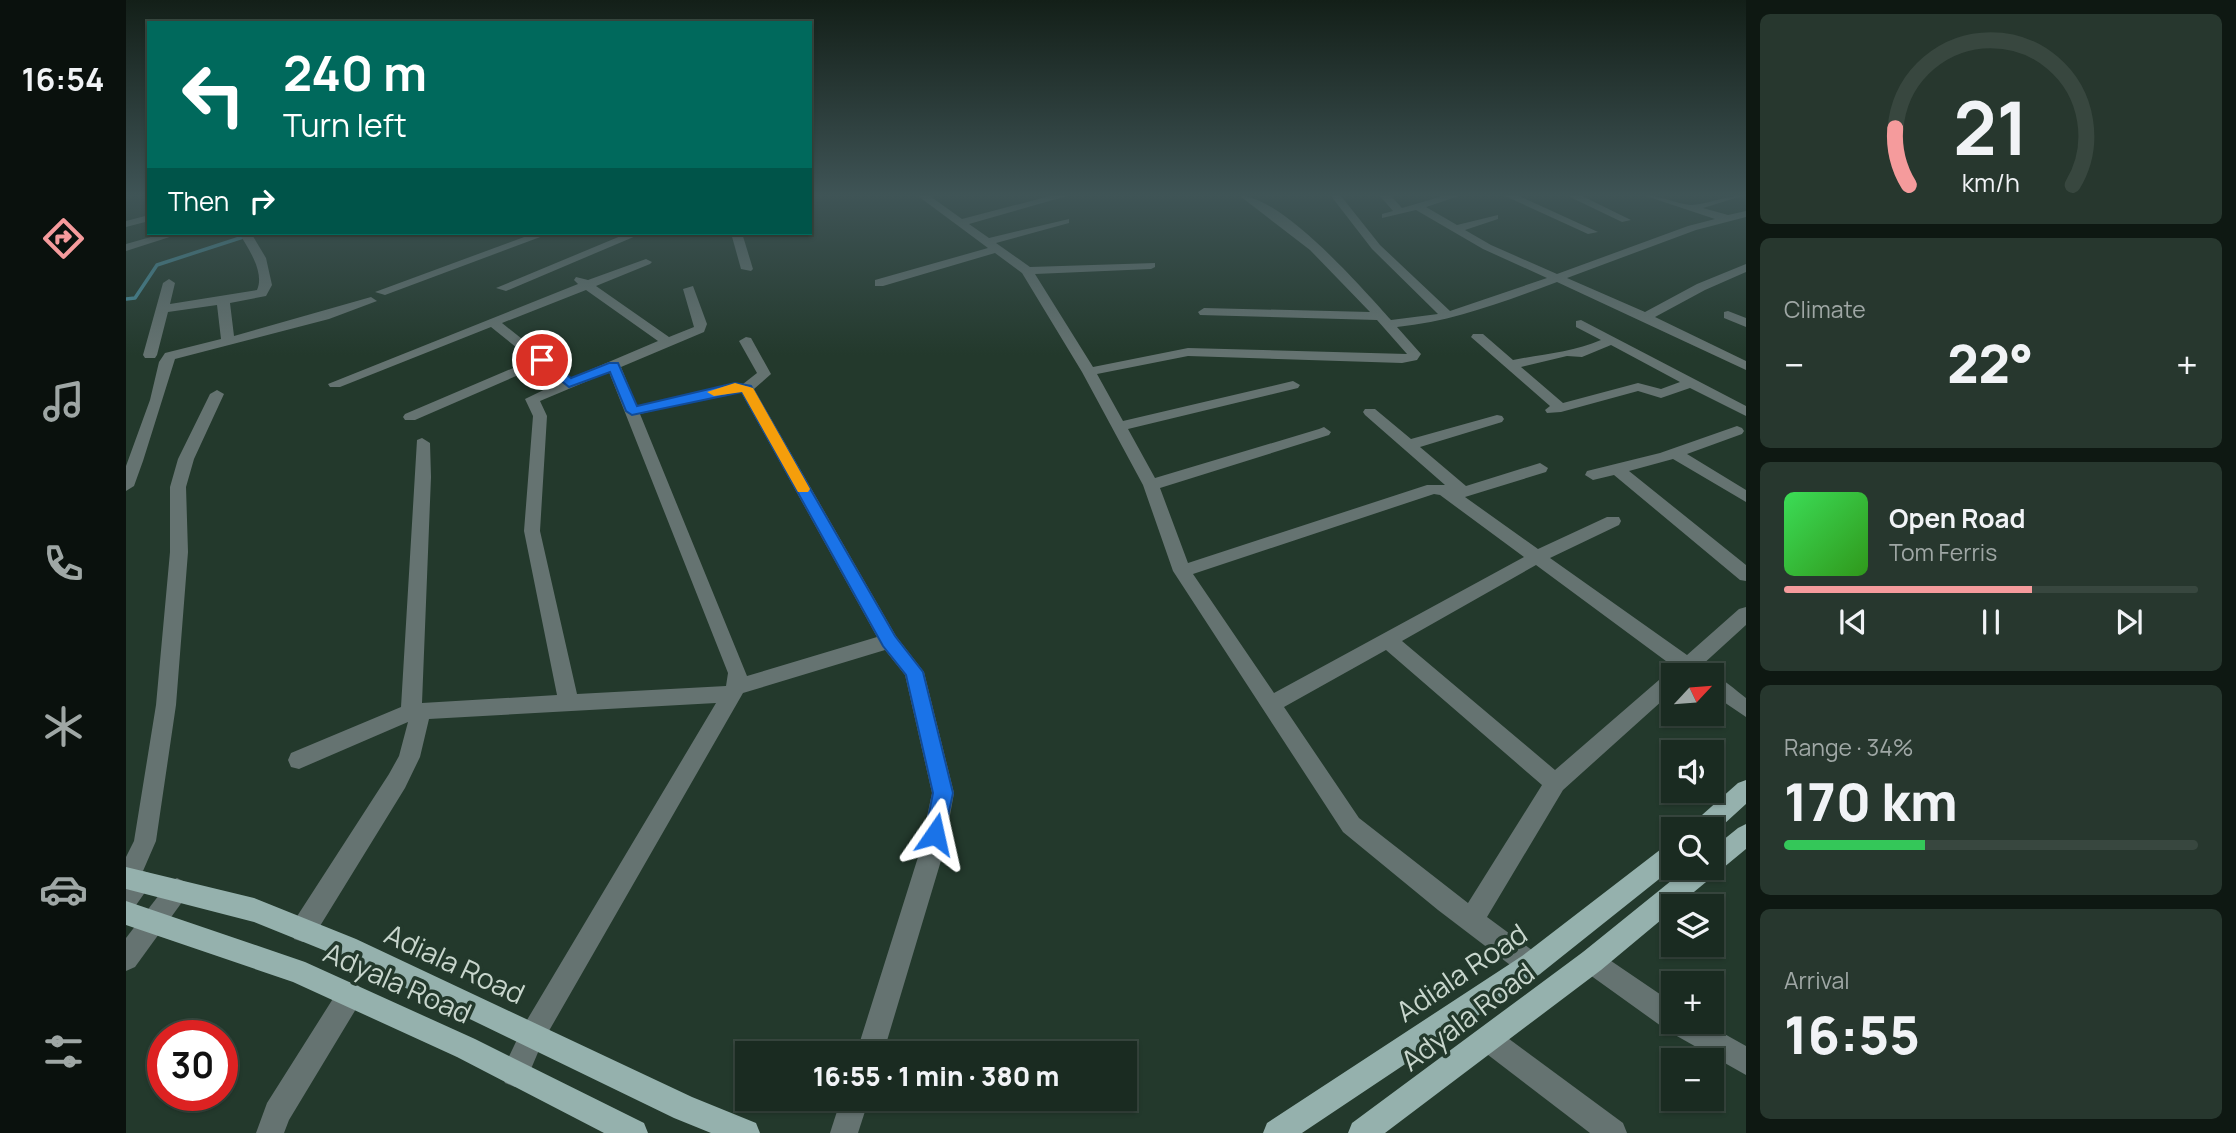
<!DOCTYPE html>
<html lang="en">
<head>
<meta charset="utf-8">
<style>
	body { margin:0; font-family:Manrope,sans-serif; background:#27372e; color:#f1f3f6; height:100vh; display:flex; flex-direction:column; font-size:26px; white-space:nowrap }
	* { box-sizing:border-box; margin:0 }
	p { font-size:23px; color:#9fa7a5 }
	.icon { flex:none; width:38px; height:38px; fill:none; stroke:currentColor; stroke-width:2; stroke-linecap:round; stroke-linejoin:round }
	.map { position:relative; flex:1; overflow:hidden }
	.side { display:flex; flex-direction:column; gap:14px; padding:14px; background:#0e1812; width:490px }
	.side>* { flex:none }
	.banner { position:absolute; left:21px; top:21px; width:665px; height:214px; border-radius:0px; box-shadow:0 2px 5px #0004,0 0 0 2px #38473f; background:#00695c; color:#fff; overflow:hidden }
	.needle { width:46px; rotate:64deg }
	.tools { position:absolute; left:1535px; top:663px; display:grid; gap:14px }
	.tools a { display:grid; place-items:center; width:63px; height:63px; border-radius:0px; background:#1a2b21; box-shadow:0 2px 5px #0004,0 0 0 2px #38473f; font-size:35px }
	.speed { position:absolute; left:21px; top:1020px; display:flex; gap:14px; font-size:35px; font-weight:700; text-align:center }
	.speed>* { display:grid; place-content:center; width:91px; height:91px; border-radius:50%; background:#1a2b21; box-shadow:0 2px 5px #0004,0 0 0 2px #38473f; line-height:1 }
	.speed .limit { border:10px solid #d22; background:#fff; color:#111 }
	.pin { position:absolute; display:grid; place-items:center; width:60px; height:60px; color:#fff; margin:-30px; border:4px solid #fff; border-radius:50%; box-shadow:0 2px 7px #0007 }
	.me { position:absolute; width:77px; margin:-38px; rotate:11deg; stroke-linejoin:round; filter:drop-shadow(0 0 5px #0008) }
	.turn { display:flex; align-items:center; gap:24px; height:147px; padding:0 21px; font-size:32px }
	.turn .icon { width:91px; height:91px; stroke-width:2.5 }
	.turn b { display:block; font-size:49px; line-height:60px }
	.then { display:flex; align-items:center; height:66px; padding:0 21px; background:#0003; gap:14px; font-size:26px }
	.big { font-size:52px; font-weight:800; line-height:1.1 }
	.side .card { flex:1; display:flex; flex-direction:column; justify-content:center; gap:10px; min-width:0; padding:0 24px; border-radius:10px; background:#27372e }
	.side .dial { align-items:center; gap:0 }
	.dial svg { height:182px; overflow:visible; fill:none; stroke:#38473f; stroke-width:7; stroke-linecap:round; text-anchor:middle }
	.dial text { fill:#f1f3f6; stroke:none }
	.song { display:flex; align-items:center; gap:21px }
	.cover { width:84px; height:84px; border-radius:10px; background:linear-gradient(135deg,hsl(130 70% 55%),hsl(110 70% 35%)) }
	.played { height:7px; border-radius:4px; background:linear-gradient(90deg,#f59b9c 60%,#38473f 60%) }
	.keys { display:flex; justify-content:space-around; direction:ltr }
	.heat { display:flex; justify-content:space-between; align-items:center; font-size:38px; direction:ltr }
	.charge { height:10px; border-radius:5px; background:linear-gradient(90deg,#34c759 34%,#38473f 0) }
	.trip { position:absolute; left:609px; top:1041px; width:402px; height:70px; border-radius:0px; background:#1a2b21; box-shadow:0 2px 5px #0004,0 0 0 2px #38473f; font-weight:800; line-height:70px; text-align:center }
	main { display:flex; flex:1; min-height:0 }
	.dock { display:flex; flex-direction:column; width:126px; justify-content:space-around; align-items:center; background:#0a110d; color:#9fa7a5 }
	.dock .icon { width:49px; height:49px }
	.dock .on { color:#f59b9c }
	.dock b { font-size:32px; color:#f1f3f6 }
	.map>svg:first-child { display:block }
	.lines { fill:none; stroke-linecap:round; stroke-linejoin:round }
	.stream { stroke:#478c9b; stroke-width:3.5 }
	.minor { fill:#657371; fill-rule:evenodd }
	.major { fill:#95b1ad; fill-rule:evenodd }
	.route { fill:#1a73e8; stroke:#114b97; stroke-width:2 }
	.slow { fill:#f59e0b }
	.labels { text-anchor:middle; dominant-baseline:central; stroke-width:7; stroke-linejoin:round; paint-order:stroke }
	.near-street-label { font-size:28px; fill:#c8d6cd; stroke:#23392c }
</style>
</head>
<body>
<main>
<nav class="dock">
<b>16:54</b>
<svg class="icon on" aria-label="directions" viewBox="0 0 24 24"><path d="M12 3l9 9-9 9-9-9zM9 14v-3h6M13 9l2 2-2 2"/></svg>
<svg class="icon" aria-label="music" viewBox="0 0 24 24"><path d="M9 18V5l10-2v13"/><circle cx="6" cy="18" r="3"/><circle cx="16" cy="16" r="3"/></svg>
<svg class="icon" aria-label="phone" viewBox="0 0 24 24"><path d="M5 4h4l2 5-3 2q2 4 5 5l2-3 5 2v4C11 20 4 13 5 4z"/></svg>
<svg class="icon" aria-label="climate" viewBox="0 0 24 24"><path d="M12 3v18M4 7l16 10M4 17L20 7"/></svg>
<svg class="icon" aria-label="car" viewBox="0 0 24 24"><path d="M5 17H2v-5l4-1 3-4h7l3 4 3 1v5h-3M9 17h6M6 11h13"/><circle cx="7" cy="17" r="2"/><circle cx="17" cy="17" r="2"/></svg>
<svg class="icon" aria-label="filters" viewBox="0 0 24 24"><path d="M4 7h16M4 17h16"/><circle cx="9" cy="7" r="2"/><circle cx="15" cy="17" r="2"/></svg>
</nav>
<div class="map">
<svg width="1620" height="1133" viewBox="0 0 1620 1133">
	<rect width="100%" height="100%" fill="#23392c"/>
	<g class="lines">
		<g class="stream">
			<path d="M128,234L133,233"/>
			<path d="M0,299L9,298L31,265L117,237"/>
		</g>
		<g class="minor">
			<path d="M792,196H804L836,219L924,196H941L843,224L863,238L943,219V223L870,243L904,267L1029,263V267L1025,269L909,274L967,367L1062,348L1281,354L1251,320L1074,315L1072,312L1078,308L1244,312L1184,250L1114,196C1156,196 1236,288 1265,320L1312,314L1246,249L1205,196H1215L1254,245L1324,311L1421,278L1357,249L1290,210L1256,218V214L1267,211L1254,196H1265L1276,208L1317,196H1333L1300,207L1331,225L1372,215V219L1339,230L1365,245L1431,274L1562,226L1589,219L1520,196C1537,196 1551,204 1565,205C1579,205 1598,196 1616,196L1577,208L1602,215L1620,211V217L1570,230L1441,278L1519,312L1571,284L1620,264V272L1579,290L1529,317L1620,361V370L1431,282C1377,302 1328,321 1271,327L1295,354L1291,360L1276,363L1062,356L971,374L997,421L1167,381L1174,385L1172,388L1002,429L1029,478L1193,429L1198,427L1205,432L1203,435L1034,488L1062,563L1301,485H1319L1239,415L1237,412L1239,409H1249L1285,439L1371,415L1376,416L1378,419L1376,422L1294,447L1340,486L1414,463L1422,468L1420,472L1339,497L1412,549L1481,517H1493L1495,521L1493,525L1424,558L1561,655L1613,609L1620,607V625L1575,666L1585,675C1598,678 1609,690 1620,698V717L1586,694V676H1547V691L1437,790L1361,917L1414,956L1418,965L1414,974L1405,978L1396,974L1312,910L1217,832L1047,571L1017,485L956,372L896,273L869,253L757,286H749V280L862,248ZM1308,494L1314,495L1398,557L1148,693L1067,574ZM1410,565L1548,667L1429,770L1276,641ZM1260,650L1416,785L1342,903L1233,818L1158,707Z"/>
			<path d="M1379,196H1393L1472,232L1462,234Z"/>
			<path d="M1442,196H1456L1505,220L1496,222Z"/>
			<path d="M23,215V221L0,227V221Z"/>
			<path d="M39,233H56L0,251V244Z"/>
			<path d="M113,233H125L140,258L146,285L140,296L104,303L108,336L245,297L251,301L203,319L49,359L17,461L8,486L0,491V466L24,400L33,362L39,353L95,339L91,305L42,312L31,355L29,358H19L17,355L37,283L43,279L49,283L44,304L131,290C139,272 122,248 113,233Z"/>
			<path d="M409,233H425L259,295L249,292Z"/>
			<path d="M502,233H517L380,291L370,288Z"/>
			<path d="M605,233H616L627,269L625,271L615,269Z"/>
			<path d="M520,259L526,262L524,264L470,286L543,337L568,327L557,289L567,286L581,324L578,332L495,367L511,406L609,383L617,384L631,373L613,341L620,337L625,338L645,374L628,389L770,636L798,672L828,793L817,854L757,1054H730L793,854L806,793L779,675L759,650L617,693L416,1043L399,1083L389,1087L379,1083L375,1073L398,1025L590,703L303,719L294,757L279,788L186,939L177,942L168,939L165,930L168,921L263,774L273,756L282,722L173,769L165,767L162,760L165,753L275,707L291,440L296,438L304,443L305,477L296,703L431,695L398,531L407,416L399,399L434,382L413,366L289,420H279L277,417L279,414L406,360L365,327L214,387H204L202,384L452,284L448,280L450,277L462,280ZM460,290L532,341L445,378L376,323ZM483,372L602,673L600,686L451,694L414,531L421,416L414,401ZM609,391L615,392L751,637L621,676L514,414Z"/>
			<path d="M1602,311L1620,318V327L1598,318V312Z"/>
			<path d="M1455,320L1620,406V416L1564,388L1535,398L1512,391L1435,412L1421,413L1419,410L1424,406L1345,337L1347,334H1357L1387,360C1417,354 1448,352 1475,340L1450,327V321ZM1485,345L1554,382L1535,389L1512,383L1437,403L1395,367L1441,356L1456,357Z"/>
			<path d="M91,390L98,394L68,459L60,487L62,552L50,705L30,841L17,871L23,873L27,881L8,908L0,912V857L8,841L30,705L44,552V487L52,459L84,394Z"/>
			<path d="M1611,426L1616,428L1618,431L1616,434L1561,454L1620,490V502L1547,459L1503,471L1620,565V581L1614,580L1488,475L1467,480L1459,475L1461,471L1534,453Z"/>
			<path d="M51,878L59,882L63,890L59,898L9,967L0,971V938L43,882Z"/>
			<path d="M1466,948L1547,1003V1022H1577L1620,1046V1075L1542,1031L1457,970L1453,961L1457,952Z"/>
			<path d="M224,982L233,986L237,995L233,1004L163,1120L158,1133H130L141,1103L215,986Z"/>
			<path d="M1362,1026L1371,1030L1497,1123L1501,1133H1464L1353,1048L1349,1039L1353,1030Z"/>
			<path d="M715,1099H743L732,1133H704Z"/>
		</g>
		<g class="major">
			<path d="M1620,780V804L1586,835V830H1564L1567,823L1612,783Z"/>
			<path d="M1620,824V849L1551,906H1547V910L1475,970L1259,1133H1222L1226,1123L1457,952L1561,868H1586V849L1612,828Z"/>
			<path d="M1547,843V868L1414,974L1176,1133H1137L1141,1123L1396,956L1539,846Z"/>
			<path d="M0,867L128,898L230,939L566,1097L630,1123L634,1133H585L548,1118L222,960L128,922L0,889Z"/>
			<path d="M0,901L179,962L349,1039L518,1123L522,1133H478L331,1057L167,982L0,925Z"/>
		</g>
	</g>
	<linearGradient id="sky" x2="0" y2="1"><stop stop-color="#131f18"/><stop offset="0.55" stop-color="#3f5456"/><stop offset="1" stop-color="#3f5456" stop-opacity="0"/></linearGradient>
	<rect width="1620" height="355" fill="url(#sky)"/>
	<path class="route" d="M416,356L445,378L483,363H492L511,406L609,383L625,386L769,636L797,672L827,793L817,840L809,843L802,840L799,834L807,793L780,675L757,646L616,392L506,415L500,411L484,372L443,387L412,362L410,360Z"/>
	<path class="slow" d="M609,383L627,388L684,489L682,492H672L616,392L588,396L581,392Z"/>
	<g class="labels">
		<g class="near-street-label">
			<text transform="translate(329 963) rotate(25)">Adiala Road</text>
			<text transform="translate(1335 972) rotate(-34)">Adiala Road</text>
			<text transform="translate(272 982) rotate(24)">Adyala Road</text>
			<text transform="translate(1341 1016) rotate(-37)">Adyala Road</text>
		</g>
	</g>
</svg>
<div class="tools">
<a><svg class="needle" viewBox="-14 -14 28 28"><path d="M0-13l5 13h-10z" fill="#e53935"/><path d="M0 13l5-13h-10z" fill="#9fa7a5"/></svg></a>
<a><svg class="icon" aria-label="sound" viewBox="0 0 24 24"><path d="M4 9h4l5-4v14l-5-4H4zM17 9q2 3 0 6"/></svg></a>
<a><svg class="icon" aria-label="search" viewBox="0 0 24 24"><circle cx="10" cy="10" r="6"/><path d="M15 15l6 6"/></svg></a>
<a><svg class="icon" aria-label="layers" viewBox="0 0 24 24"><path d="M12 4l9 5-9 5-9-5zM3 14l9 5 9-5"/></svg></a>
<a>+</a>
<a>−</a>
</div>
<div class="speed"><div class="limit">30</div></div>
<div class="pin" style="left:416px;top:360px;background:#d93025"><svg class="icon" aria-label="arrive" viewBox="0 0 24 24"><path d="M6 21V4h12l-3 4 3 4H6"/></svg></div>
<svg class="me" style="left:809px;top:834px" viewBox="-20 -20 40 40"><path d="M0-17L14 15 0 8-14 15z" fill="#1a73e8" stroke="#fff" stroke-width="4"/></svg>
<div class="trip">16:55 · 1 min · 380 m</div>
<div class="banner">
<div class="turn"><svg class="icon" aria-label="left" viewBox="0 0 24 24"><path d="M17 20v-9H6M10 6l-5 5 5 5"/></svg><div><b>240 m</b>Turn left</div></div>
<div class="then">Then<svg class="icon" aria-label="right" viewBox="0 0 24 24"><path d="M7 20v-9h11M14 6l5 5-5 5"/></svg></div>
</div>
</div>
<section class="side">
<div class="card dial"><svg viewBox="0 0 100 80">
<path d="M14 69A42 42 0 1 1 86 69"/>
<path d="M14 69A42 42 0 0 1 8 44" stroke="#f59b9c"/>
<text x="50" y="56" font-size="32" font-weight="700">21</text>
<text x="50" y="72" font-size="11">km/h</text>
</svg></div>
<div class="card"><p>Climate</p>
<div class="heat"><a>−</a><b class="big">22°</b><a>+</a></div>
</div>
<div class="card">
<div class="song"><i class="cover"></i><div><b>Open Road</b><p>Tom Ferris</p></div></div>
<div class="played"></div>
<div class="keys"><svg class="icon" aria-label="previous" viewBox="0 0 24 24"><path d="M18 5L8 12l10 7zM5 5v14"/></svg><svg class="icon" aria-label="pause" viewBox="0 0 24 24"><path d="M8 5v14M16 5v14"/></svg><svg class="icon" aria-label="next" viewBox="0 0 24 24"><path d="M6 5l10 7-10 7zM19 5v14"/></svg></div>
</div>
<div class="card"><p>Range · 34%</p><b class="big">170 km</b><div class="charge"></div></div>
<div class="card"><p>Arrival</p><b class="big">16:55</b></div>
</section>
</main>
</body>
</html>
